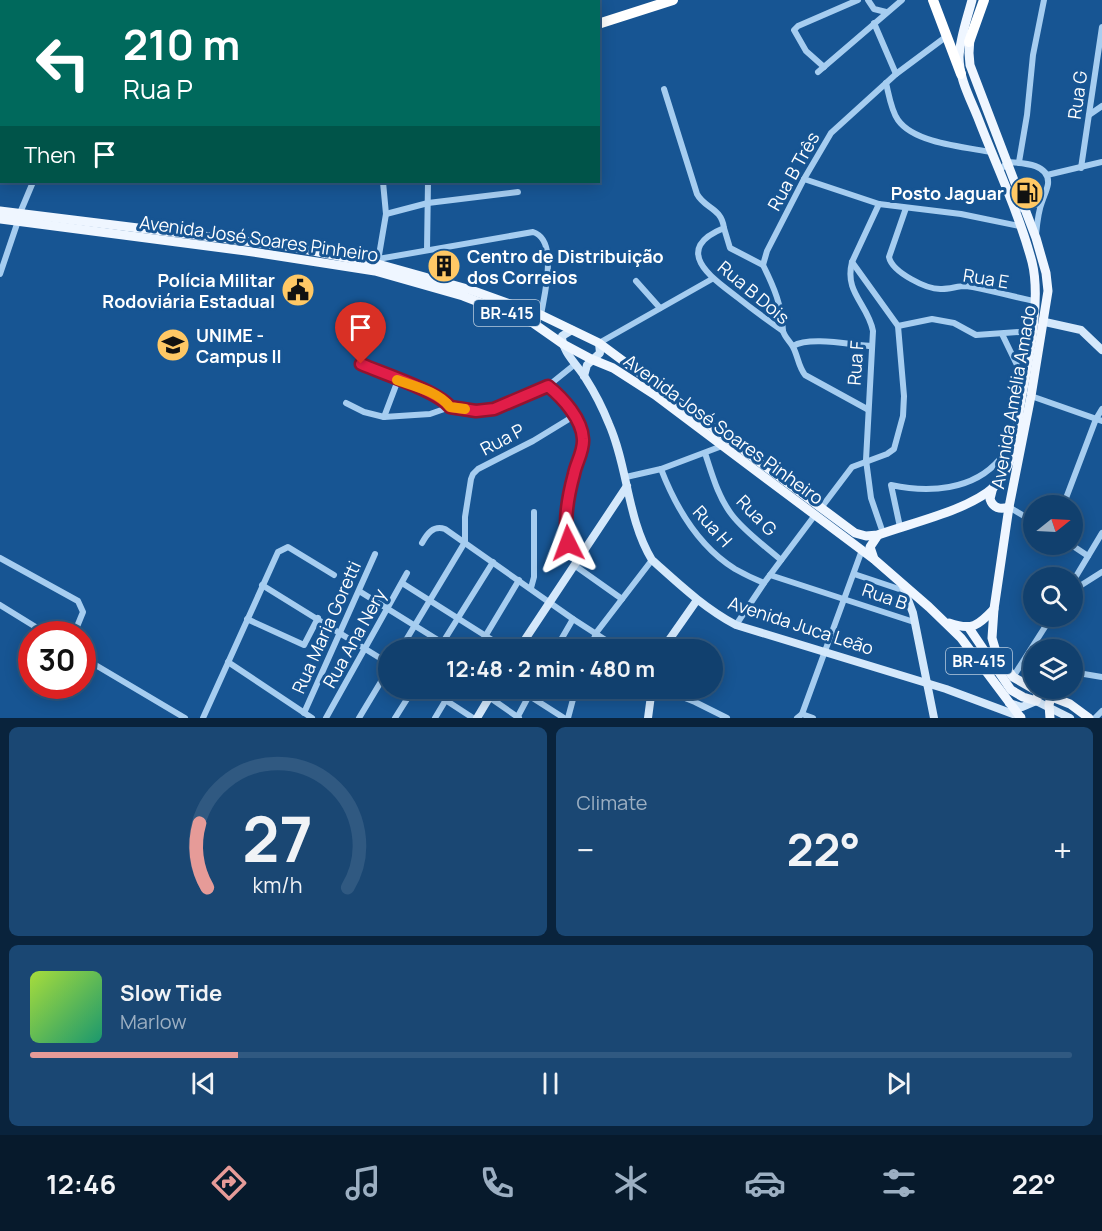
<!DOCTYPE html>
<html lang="en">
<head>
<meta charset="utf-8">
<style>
	body { margin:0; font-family:Manrope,sans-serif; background:#1a4773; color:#f1f3f6; height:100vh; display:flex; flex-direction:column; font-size:22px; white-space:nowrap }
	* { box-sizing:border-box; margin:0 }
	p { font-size:20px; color:#9cafc2 }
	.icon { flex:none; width:33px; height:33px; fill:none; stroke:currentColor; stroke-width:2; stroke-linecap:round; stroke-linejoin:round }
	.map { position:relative; height:718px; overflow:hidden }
	.sheet { display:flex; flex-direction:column; gap:9px; padding:9px; background:#09233c; flex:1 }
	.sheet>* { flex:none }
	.banner { position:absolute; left:0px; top:0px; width:600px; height:183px; box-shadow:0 3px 15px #0003,0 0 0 2px #305981; background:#00695c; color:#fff; overflow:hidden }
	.needle { width:39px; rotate:72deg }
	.fabs { position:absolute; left:1023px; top:495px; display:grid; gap:12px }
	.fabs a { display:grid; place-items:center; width:60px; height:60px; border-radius:50%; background:#11406e; box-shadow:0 3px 15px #0003,0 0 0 2px #305981; font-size:30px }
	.speed { position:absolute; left:18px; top:621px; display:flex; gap:12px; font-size:30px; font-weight:700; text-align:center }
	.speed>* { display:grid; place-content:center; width:78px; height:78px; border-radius:50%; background:#11406e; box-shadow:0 3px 15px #0003,0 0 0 2px #305981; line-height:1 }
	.speed .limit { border:9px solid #d22; background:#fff; color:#111 }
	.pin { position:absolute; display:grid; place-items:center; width:51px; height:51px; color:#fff; margin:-62px -26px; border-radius:50% 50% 50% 0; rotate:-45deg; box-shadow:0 0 6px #0007 }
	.pin .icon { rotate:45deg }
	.me { position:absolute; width:66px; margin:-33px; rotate:357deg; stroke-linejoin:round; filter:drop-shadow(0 0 4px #0008) }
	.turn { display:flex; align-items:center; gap:21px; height:126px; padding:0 24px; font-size:27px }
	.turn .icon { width:78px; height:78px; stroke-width:2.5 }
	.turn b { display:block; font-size:42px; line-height:51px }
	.then { display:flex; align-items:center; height:57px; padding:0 24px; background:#0003; gap:12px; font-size:22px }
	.big { font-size:45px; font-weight:700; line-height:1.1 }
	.sheet .card { flex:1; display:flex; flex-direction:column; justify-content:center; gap:9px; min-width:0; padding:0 21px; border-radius:9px; background:#1a4773 }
	.sheet .dial { align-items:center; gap:0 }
	.dial svg { height:156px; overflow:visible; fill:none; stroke:#305981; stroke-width:7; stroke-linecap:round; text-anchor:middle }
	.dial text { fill:#f1f3f6; stroke:none }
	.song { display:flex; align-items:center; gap:18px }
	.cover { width:72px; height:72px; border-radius:9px; background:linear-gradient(135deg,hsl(80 70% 55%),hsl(160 70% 35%)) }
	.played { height:6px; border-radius:3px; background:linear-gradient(90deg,#e69b98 20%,#305981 20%) }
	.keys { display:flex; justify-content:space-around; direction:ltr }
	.heat { display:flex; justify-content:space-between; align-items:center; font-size:33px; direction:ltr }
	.sheet .tiles { flex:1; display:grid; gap:9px; grid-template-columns:1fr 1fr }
	.card:last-child { grid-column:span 2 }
	.trip { position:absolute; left:378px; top:639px; width:345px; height:60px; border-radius:30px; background:#11406e; box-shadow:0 3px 15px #0003,0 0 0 2px #305981; font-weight:700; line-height:60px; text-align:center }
	.tabs { display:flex; height:96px; justify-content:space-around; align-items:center; background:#071a2c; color:#9cafc2 }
	.tabs .icon { width:42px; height:42px }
	.tabs .selected { color:#e69b98 }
	.tabs b { font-size:27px; color:#f1f3f6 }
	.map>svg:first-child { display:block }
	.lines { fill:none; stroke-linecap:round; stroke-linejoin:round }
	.street { stroke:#a6cdf0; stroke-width:6 }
	.secondary { stroke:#d4e8fb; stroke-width:8 }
	.primary { stroke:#eff6ff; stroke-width:9 }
	.highway { stroke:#fff; stroke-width:10 }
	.route-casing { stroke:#92132f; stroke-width:15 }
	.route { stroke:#e11d48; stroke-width:10 }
	.slow { stroke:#f59e0b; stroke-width:10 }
	.labels { text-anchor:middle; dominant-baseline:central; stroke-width:6; stroke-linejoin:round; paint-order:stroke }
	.shield { fill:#175593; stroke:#b9ccdf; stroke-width:1.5 }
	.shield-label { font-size:16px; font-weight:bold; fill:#fff }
	.street-label { font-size:18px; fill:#fff; stroke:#175593 }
	.poi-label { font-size:18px; font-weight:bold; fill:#fff; stroke:#175593; text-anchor:end }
</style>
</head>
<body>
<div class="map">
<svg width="1102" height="718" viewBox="0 0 1102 718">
	<rect width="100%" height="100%" fill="#175593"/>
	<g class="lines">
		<g class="street">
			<path d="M868,0L874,9L886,12"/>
			<path d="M93,2V0"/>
			<path d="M201,2L203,0"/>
			<path d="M874,23L896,74"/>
			<path d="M824,67L806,51L794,30L798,26L858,0"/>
			<path d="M818,72L902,0"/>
			<path d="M886,83C889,95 891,110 898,120C914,143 964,147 991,152"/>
			<path d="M664,89L697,194C705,209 721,207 724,228C672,249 710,277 737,297C752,309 767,320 783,331C785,338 790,341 793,347C798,356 798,366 805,375L867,409"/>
			<path d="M1089,115L1102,106"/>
			<path d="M1019,162L1027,115L1033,55L1044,0"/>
			<path d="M1081,168L1102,27"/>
			<path d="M999,172L1007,162C1021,163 1050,163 1048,184C1047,190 1044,196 1042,202C1038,212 1037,224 1036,235"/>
			<path d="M1047,175L1102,162"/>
			<path d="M804,179L879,204L961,214L1019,226"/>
			<path d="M879,204L852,262C844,293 868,304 873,331L866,460L871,498L883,533"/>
			<path d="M906,208L889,257C892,272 927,290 942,289C950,289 958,286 966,286C988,289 1012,297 1035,301"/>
			<path d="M1022,209L1041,203"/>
			<path d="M20,213L33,182"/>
			<path d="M386,214L428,203L518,192"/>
			<path d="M724,228L730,248L763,265"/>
			<path d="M427,250L428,182"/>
			<path d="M378,259L533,232C559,240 544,296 541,315"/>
			<path d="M378,261L386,214L383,182"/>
			<path d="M0,274L18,221"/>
			<path d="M636,281L660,308"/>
			<path d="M898,326L932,319L954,323L976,335L1032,331"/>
			<path d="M783,331C782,306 774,287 763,265L767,251L804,179L831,133L896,74L947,36"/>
			<path d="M1002,334L1017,365L1022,386"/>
			<path d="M599,343L712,279"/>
			<path d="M793,346C810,336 852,345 872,346"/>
			<path d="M361,364C381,373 438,391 450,407"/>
			<path d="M574,365L548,386L564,401L582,430L583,445L574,475L566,527L569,543L580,556"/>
			<path d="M1031,396L1102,421"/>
			<path d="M346,403L364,412L384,417L430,414L450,407L486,411L518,400L548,386"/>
			<path d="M384,417L398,380"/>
			<path d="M705,453C712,474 718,497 732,515C745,532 765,546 781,560"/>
			<path d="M661,469C676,508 698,546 735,569C744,574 754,579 764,583"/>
			<path d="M626,477L661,469L722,446"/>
			<path d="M1063,506L1096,419L1102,409"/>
			<path d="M1009,507L1034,522"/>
			<path d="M821,508L852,467L887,454L894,449L903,416L904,396L898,326L852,262"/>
			<path d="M900,527L891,485C928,493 973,491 1000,459C1005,453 1009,446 1014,440"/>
			<path d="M422,543C427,534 433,525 445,529L573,619L621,650"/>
			<path d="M1070,544L1088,556"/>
			<path d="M0,558L78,601L83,612L74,634"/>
			<path d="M574,565L622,599"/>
			<path d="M854,574L905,591"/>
			<path d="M770,575L914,622"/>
			<path d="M402,583L508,650"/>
			<path d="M1072,583L1102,533"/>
			<path d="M262,585L388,663"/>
			<path d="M531,588L534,577V512"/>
			<path d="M359,591L454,650"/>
			<path d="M1072,591L1102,572"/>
			<path d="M0,605L47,634"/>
			<path d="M247,619L304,645L318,618"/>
			<path d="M736,625L764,583L815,515"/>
			<path d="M400,650L465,542V517L471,479L473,474L478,469L533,441L574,416"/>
			<path d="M438,650L493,562"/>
			<path d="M477,650L519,580"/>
			<path d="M555,650L573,619"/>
			<path d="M590,650L596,633L652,560"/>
			<path d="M82,657L185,718"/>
			<path d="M228,662L312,718"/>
			<path d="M1022,666L1034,667"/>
			<path d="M1072,672L1102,677"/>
			<path d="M1013,677L1052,616"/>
			<path d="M427,688L473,718"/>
			<path d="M517,688L564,718"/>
			<path d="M620,688L651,693"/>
			<path d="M660,688L695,702L727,718"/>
			<path d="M489,697L519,718"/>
			<path d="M304,713L375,554"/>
			<path d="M802,714L813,718"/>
			<path d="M203,718L278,552L288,547L334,575"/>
			<path d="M326,718L407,573"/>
			<path d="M359,718L388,670"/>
			<path d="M395,718L414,688"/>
			<path d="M435,718L453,688"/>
			<path d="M517,718L533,688"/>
			<path d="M568,718L576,688"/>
			<path d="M797,718L802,714L862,550"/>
			<path d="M1095,718L1102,711"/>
		</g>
		<g class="secondary">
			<path d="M1045,322L1081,330L1102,350"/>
			<path d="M572,330L562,336C562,353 578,365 586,379C595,393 603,409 609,424C628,467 627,519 652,560C679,584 704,608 736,625L946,689L1021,717"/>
			<path d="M584,376L587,365L600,353L599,343"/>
			<path d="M902,584L913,613L934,718"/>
			<path d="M518,650L627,486"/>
			<path d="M662,650L697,600"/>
			<path d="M1009,703L1022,707L1036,701L1070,718"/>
			<path d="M477,718L495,688"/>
			<path d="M648,718L652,688"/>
		</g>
		<g class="primary">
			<path d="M970,37L969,53L970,65L1036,238L1046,273L1048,291L1031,396L1009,507L994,609L992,638L997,655L1013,677L1039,692L1070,704L1089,718"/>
			<path d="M0,211L293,247L378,264L471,290L541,315L599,343L855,533L866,536L878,535C911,523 969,510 994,487C1014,468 1016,432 1020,406C1027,365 1042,302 1032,262C1019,213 996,165 978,118C970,98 959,78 959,57C960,38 967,19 972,0"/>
			<path d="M0,219L246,251L375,271L463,296L533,323L563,344L591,359L613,368L655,395L875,560L929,607L961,638L1021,718"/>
			<path d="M993,487L990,499C993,508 1000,510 1009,507"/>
			<path d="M874,559L870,547L878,535"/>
			<path d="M949,623C972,631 978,626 994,609"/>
			<path d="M969,628L1011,690L1023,697L1036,701L1039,692"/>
			<path d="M1050,718L1049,705L1051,696"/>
		</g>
		<g class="highway">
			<path d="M933,0L961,74"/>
			<path d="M598,24L673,0"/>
			<path d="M969,42L984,0"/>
			<path d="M0,83L2,84"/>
		</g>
	</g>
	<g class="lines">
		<defs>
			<path id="route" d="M361,364C381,373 438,391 450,407L476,411L494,409L548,386C563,398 582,419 583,439C584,451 576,463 574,474C568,496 563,521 568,543"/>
		</defs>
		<use href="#route" class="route-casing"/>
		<use href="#route" class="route"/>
		<path class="slow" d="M397,380C414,386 439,392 450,407L465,409"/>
	</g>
	<defs>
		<symbol id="fuel-disc" viewBox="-11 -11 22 22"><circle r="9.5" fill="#ffc865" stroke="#175593"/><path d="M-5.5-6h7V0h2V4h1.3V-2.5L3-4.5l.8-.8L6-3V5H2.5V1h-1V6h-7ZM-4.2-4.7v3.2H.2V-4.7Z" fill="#111"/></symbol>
		<symbol id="building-disc" viewBox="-11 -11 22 22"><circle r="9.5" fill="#ffc865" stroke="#175593"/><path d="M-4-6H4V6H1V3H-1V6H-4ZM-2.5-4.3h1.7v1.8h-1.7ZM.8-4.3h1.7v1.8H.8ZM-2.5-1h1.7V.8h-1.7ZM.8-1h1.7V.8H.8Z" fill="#111"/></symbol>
		<symbol id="civic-disc" viewBox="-11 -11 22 22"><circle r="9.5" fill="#ffc865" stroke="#175593"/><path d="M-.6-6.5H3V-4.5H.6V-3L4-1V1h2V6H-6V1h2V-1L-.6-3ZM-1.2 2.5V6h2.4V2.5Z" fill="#111"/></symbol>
		<symbol id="university-disc" viewBox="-11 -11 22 22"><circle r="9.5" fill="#ffc865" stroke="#175593"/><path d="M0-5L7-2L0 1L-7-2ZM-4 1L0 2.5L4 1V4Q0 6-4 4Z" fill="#111"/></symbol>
	</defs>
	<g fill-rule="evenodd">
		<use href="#fuel-disc" x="1008" y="174" width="38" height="38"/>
		<use href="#building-disc" x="425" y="247" width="38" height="38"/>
		<use href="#civic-disc" x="279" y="271" width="38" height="38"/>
		<use href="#university-disc" x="154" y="326" width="38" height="38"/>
	</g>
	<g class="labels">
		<g class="shield">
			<rect x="474" y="300" width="66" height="26" rx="4.5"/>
			<rect x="946" y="648" width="66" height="26" rx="4.5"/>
		</g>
		<g class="shield-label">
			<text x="507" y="313">BR-415</text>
			<text x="979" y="661">BR-415</text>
		</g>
		<g class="street-label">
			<text transform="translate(1077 95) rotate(-82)">Rua G</text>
			<text transform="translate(793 171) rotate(-61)">Rua B Três</text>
			<text transform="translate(259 238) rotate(8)">Avenida José Soares Pinheiro</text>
			<text transform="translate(986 278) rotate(9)">Rua E</text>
			<text transform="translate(754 292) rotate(40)">Rua B Dois</text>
			<text transform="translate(855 363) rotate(-86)">Rua F</text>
			<text transform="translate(1013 397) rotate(-80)">Avenida Amélia Amado</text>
			<text transform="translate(724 429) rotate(36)">Avenida José Soares Pinheiro</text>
			<text transform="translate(502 439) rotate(-28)">Rua P</text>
			<text transform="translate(757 515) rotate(46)">Rua G</text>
			<text transform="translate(713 526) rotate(48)">Rua H</text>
			<text transform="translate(885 596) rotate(19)">Rua B</text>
			<text transform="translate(801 625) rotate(18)">Avenida Juca Leão</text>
			<text transform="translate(326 627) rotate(-66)">Rua Maria Goretti</text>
			<text transform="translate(354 638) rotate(-61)">Rua Ana Nery</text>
		</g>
		<g class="poi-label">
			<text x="1004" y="193">Posto Jaguar</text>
			<text x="467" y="256" text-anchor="start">Centro de Distribuição<tspan x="467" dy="21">dos Correios</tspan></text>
			<text x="275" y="280">Polícia Militar<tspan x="275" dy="21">Rodoviária Estadual</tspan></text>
			<text x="196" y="335" text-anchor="start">UNIME -<tspan x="196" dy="21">Campus II</tspan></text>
		</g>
	</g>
</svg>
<div class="fabs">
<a><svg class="needle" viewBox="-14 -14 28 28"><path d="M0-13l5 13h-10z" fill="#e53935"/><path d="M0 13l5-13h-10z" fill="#9cafc2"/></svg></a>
<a><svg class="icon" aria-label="search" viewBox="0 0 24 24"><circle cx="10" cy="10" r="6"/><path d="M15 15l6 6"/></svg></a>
<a><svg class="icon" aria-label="layers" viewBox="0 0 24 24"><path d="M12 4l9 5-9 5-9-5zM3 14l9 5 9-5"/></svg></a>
</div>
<div class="speed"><div class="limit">30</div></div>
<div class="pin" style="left:361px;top:364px;background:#d93025"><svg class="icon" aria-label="arrive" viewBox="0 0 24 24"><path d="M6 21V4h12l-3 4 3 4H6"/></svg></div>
<svg class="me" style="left:568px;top:543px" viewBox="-20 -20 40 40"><path d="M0-17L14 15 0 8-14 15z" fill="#e11d48" stroke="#fff" stroke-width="4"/></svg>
<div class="trip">12:48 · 2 min · 480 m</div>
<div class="banner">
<div class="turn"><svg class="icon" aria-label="left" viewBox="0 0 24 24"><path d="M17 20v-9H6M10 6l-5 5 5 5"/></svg><div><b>210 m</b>Rua P</div></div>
<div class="then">Then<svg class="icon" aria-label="arrive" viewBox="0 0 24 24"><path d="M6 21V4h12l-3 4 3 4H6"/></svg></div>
</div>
</div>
<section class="sheet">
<div class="tiles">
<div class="card dial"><svg viewBox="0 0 100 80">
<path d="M14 69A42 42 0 1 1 86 69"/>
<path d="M14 69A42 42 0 0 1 10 36" stroke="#e69b98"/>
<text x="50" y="56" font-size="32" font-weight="700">27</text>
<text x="50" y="72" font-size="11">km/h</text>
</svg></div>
<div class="card"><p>Climate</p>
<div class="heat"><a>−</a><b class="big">22°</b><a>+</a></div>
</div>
<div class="card">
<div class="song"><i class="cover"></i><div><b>Slow Tide</b><p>Marlow</p></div></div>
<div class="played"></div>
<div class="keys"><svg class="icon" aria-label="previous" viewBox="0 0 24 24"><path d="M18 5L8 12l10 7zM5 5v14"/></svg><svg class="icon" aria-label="pause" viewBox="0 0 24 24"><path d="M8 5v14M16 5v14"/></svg><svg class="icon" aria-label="next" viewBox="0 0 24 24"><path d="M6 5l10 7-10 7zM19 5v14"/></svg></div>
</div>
</div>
</section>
<nav class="tabs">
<b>12:46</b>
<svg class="icon selected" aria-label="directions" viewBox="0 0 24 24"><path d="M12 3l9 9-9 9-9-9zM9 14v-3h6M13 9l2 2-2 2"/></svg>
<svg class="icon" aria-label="music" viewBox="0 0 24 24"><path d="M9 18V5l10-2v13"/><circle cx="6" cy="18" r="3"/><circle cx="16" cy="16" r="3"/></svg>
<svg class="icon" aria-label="phone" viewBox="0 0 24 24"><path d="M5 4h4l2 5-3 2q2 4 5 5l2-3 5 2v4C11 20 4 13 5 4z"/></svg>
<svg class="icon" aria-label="climate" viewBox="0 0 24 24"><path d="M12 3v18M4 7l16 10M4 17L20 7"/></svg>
<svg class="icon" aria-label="car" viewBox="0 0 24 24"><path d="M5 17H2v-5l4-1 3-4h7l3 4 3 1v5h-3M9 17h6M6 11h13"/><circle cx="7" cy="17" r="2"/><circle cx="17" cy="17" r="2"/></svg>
<svg class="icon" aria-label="filters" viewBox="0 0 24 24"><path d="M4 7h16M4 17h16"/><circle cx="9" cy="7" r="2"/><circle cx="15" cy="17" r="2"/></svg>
<b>22°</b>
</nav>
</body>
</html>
